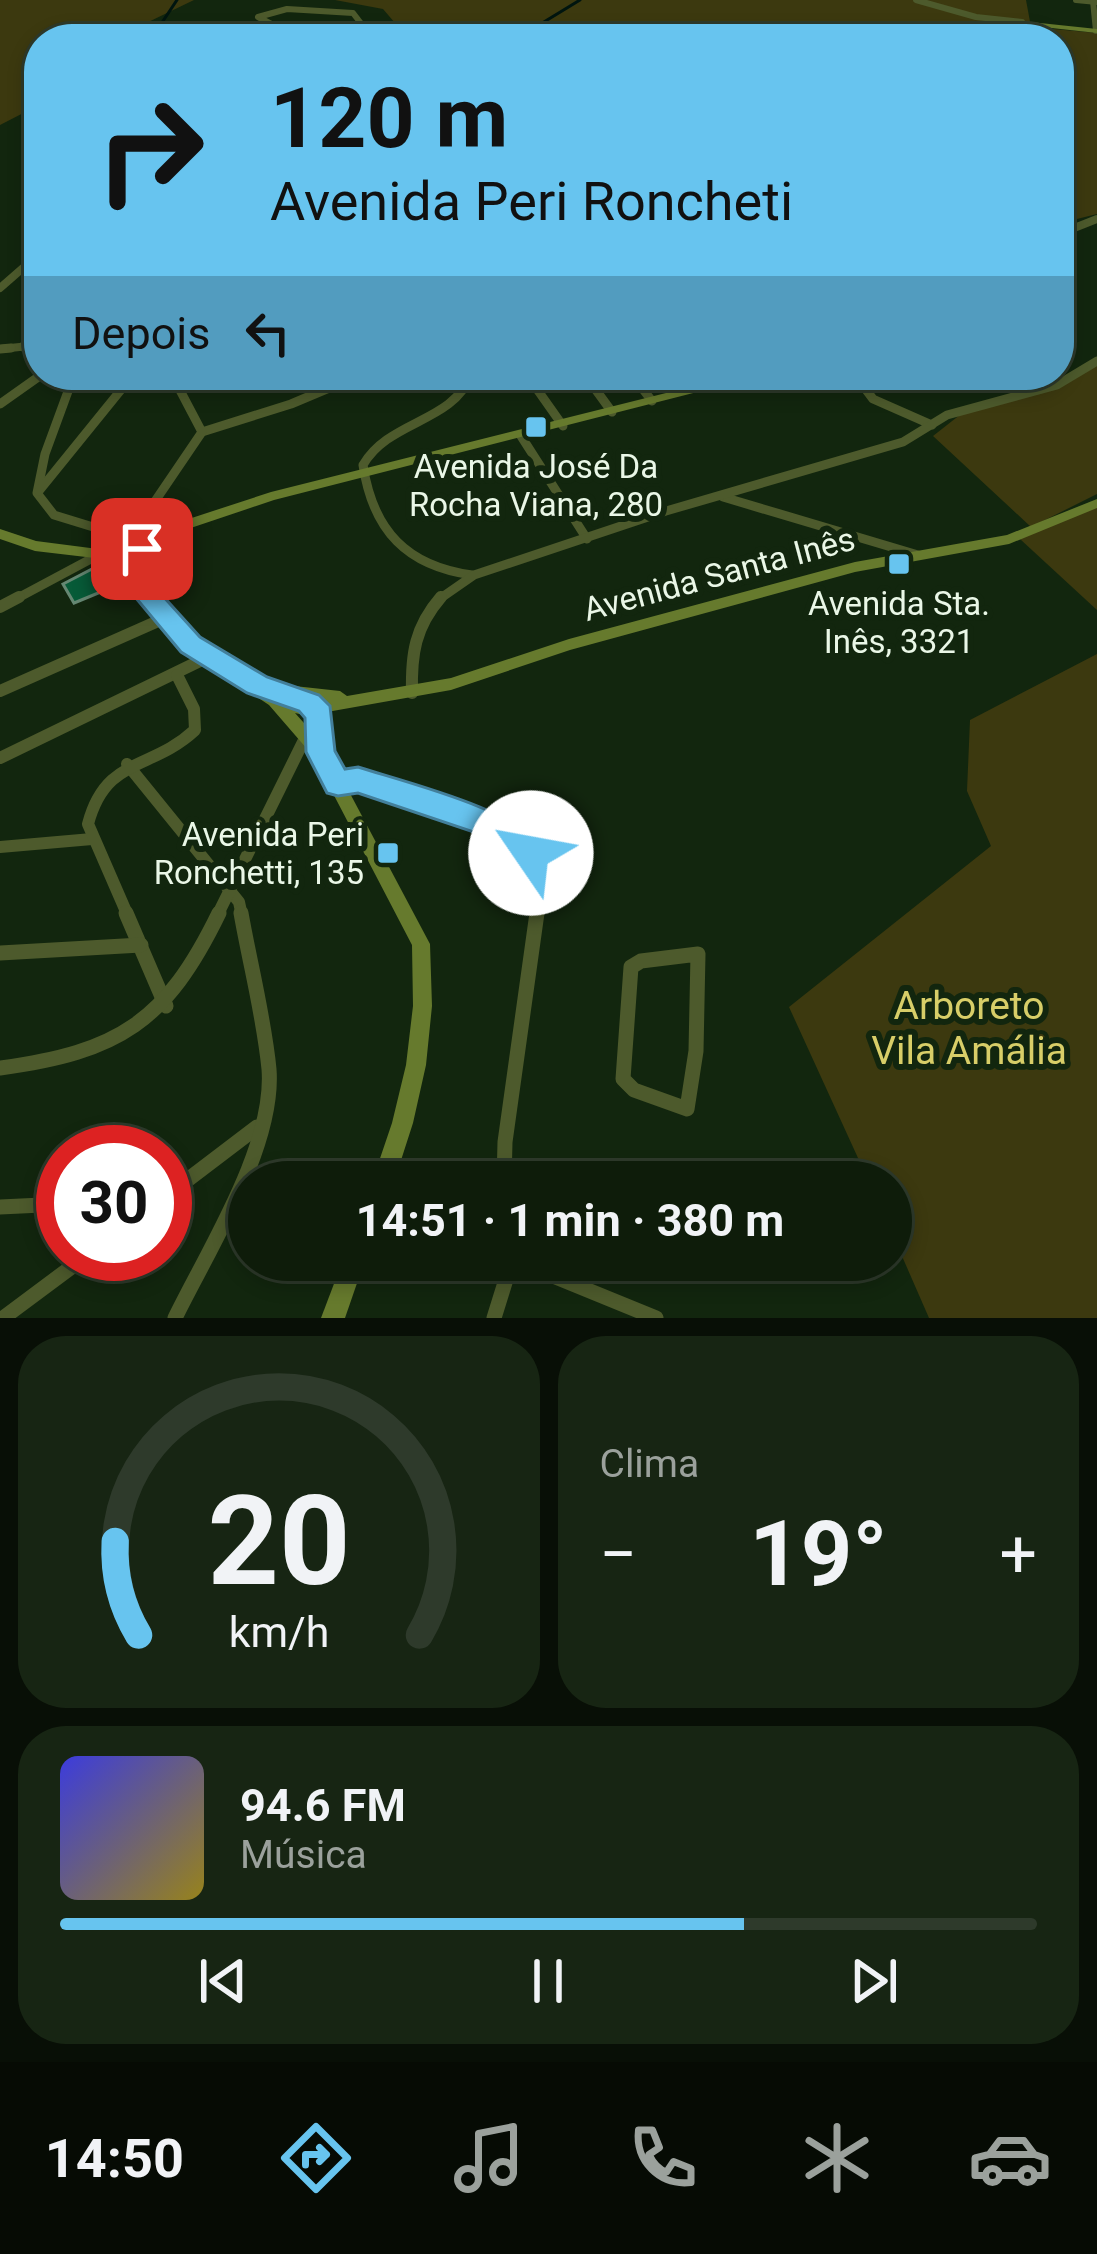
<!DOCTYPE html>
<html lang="pt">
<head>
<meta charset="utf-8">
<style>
	body { margin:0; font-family:Roboto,sans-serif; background:#172513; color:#f1f3f6; height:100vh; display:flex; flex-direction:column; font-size:45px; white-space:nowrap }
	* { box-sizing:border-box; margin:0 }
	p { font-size:39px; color:#9ba19c }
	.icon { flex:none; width:66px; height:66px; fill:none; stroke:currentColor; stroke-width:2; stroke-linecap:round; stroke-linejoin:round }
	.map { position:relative; height:1318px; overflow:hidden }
	.details { display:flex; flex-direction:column; gap:18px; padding:18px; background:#080f06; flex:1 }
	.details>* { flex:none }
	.top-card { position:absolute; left:24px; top:24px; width:1050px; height:366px; border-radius:48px; box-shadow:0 6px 18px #0003,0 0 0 3px #2e3a2b; background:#67c4ef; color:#111; overflow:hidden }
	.speed { position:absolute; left:36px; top:1125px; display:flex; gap:24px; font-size:60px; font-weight:700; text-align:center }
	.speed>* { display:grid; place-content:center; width:156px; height:156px; border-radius:50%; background:#0e1c0a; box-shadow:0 6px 18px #0003,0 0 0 3px #2e3a2b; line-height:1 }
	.speed .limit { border:18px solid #d22; background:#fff; color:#111 }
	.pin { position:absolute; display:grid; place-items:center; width:102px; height:102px; color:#fff; margin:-51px; border-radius:24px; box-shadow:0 6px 18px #0006 }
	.me { position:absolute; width:132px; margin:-66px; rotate:303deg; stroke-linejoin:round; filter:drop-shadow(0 0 9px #0008) }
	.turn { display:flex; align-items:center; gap:42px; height:252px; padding:0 48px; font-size:54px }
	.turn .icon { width:156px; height:156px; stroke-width:2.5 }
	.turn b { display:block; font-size:84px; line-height:102px }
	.then { display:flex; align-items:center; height:114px; padding:0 48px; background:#0003; gap:24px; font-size:45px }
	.big { font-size:90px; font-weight:700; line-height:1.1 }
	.details .tile { flex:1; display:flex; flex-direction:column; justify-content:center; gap:18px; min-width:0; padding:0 42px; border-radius:48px; background:#172513 }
	.details .dial { align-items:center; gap:0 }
	.dial svg { height:312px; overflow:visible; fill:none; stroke:#2e3a2b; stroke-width:7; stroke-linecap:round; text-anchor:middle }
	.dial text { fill:#f1f3f6; stroke:none }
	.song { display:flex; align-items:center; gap:36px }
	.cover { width:144px; height:144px; border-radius:18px; background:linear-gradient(135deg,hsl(240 70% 55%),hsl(50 70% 35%)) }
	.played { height:12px; border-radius:6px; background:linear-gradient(90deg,#67c4ef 70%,#2e3a2b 70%) }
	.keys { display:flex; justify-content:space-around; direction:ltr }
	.heat { display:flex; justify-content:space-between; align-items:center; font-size:66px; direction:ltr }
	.details .tiles { flex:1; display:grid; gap:18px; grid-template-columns:1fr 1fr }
	.tile:last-child { grid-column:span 2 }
	.trip { position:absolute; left:228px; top:1161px; width:684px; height:120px; border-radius:60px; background:#0e1c0a; box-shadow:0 6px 18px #0003,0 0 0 3px #2e3a2b; font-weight:700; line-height:120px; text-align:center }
	.tabs { display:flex; height:192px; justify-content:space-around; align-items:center; background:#060b04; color:#9ba19c }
	.tabs .icon { width:84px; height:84px }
	.tabs .active { color:#67c4ef }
	.tabs b { font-size:54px; color:#f1f3f6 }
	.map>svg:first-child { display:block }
	.green { fill:#3c390f }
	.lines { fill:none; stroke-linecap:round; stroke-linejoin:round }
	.stream { stroke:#00150f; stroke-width:3 }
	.building { fill:#075b38; stroke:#658772; stroke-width:3 }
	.street-far4 { stroke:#4d5a2c; stroke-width:6 }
	.street-far3 { stroke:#4d5a2c; stroke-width:8 }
	.street-far2 { stroke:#4d5a2c; stroke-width:9 }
	.street-far1 { stroke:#4d5a2c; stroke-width:12 }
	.street { stroke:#4d5a2c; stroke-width:15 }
	.secondary { fill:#667a2d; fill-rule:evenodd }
	.route { fill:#67c4ef; stroke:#437f9b; stroke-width:3 }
	.poi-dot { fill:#67c4ef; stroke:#12260e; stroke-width:4.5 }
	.labels { text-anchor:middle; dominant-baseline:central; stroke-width:12; stroke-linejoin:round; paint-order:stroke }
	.poi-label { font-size:33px; fill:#eaf7e7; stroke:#12260e }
	.street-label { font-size:33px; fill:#eaf7e7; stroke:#12260e }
	.near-park-label { font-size:39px; fill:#d8ce68; stroke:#12260e }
</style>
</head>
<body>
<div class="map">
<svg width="1097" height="1318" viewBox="0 0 1097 1318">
	<rect width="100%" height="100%" fill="#12260e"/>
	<g class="green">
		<path d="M0,0H194L113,39H39V105L0,125Z"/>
		<path d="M335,0H1026L1031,27L1097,33V214L1065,222L1059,218V39H524L440,27L401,30L383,9Z"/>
		<path d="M1097,362V494L1031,527L933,436L961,414L1052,388Z"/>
		<path d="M1097,501V610L1020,539Z"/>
		<path d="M1097,654V1318H929L891,1231V1182H869L789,1007L991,846L967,791L970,720Z"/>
	</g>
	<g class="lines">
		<g class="stream">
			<path d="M164,39L161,24L177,0"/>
			<path d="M516,39L580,0"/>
		</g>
	</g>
	<path class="building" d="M94,568L108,589L74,603L63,584Z"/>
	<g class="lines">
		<g class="street-far4">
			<path d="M916,0L976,17L1022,22"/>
			<path d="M1076,0L1097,2"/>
			<path d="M1093,1L1096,31"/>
			<path d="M300,39L258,17L287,9L353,13L373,39"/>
			<path d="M435,39H454"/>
		</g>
		<g class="street-far3">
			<path d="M1059,234L1097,219"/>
			<path d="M0,288L39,254"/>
			<path d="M22,347L39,329"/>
			<path d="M0,349L39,345"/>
		</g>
		<g class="street-far2">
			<path d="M0,349L11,348"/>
			<path d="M74,375L45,454L37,493L54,515L129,538"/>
			<path d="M471,375C452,423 389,420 363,465C373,531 407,566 472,575"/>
			<path d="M527,375L563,426"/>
			<path d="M585,375L612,412"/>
			<path d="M632,375L652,401"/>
			<path d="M691,375L702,388"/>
			<path d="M855,375L873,399L932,425"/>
			<path d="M0,404L41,375"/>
			<path d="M202,432L291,404L360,375"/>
			<path d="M521,436L587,539"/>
			<path d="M39,491L133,375"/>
			<path d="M723,497L918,555"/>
			<path d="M139,535L147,513L202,432L172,375"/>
			<path d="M14,600L102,553"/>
			<path d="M438,600L474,575L666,511L903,442L947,415L1057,385L1097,361"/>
		</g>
		<g class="street-far1">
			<path d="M0,607L19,597"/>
			<path d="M0,691L165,618"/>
			<path d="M412,693C411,654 415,627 441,597"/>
			<path d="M0,758L208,657"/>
			<path d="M127,764L239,902L242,916"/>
			<path d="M338,784C379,776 515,820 534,860C543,877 539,899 537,916"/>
			<path d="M193,844L258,828"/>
			<path d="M0,847L92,839"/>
			<path d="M128,916L88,824C106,756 151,771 195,730L194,709L177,675"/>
			<path d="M217,916L305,738"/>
		</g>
		<g class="street">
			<path d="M126,913L166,1006"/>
			<path d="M0,953L141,945"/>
			<path d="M698,954L696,1051L687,1109L634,1090L623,1079L631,967L641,961Z"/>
			<path d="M0,1068C119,1052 166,1022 219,913"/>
			<path d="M504,1182L505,1142L537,913"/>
			<path d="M165,1197L257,1127"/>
			<path d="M0,1207L63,1204"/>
			<path d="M514,1260L656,1318"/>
			<path d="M3,1318L89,1254"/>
			<path d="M175,1318C208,1250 275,1146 269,1069C264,1017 250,964 241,913"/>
			<path d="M494,1318L512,1260"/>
		</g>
		<g class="secondary">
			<path d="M1021,21L1097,29V33L1024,25Z"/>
			<path d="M738,375H758L756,377L274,500L158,539L131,543L146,546L156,598L196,641L258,682L340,691L347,696L451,678L569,639L855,562L1007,535L1097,499V508L1009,544L855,572L570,650L451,690L327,712L328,752L430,944L432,1006L426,1065L413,1123L394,1182H372L392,1123L406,1065L413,1006L412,945L314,757L269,705L186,649L103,559L35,551L0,539V529L36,541L98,549L124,535L152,531L271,492ZM117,551L135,553L139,580L113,553ZM277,695L309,699L303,703ZM295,713L312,717V732Z"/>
			<path d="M343,1260H365L345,1318H321Z"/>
		</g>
	</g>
	<path class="route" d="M142,541L154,549L162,595L200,637L267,677L319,695L330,706L335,751L345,769L358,767C401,781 528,812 547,853L542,863L531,867L471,831L358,793L338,796L327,793L306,752L305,718L299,711L247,693L181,652L136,598L129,549Z"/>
	<g class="poi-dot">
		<rect x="524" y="415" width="24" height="24" rx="6"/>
		<rect x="887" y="552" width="24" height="24" rx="6"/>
		<rect x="376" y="841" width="24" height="24" rx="6"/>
	</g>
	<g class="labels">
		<g class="poi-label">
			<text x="536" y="466">Avenida José Da<tspan x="536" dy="38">Rocha Viana, 280</tspan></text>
			<text x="899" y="603">Avenida Sta.<tspan x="899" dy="38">Inês, 3321</tspan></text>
			<text x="364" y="834" text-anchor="end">Avenida Peri<tspan x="364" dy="38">Ronchetti, 135</tspan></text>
		</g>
		<g class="street-label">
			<text transform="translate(719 574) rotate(-15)">Avenida Santa Inês</text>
		</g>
		<g class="near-park-label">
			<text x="969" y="1006">Arboreto<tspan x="969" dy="45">Vila Amália</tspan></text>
		</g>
	</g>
</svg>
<div class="speed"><div class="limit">30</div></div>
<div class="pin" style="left:142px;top:549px;background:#d93025"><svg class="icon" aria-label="arrive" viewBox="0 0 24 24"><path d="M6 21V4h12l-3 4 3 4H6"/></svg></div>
<svg class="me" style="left:531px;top:853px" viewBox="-20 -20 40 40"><circle r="19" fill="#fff"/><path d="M0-13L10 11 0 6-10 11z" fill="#67c4ef"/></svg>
<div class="trip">14:51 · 1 min · 380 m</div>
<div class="top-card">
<div class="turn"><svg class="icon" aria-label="right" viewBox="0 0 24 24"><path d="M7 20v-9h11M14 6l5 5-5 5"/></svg><div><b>120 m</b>Avenida Peri Roncheti</div></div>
<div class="then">Depois<svg class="icon" aria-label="left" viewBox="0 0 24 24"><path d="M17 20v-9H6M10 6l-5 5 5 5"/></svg></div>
</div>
</div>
<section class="details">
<div class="tiles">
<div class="tile dial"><svg viewBox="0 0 100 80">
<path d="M14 69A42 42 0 1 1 86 69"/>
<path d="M14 69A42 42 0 0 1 8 45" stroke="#67c4ef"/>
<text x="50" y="56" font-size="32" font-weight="700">20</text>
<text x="50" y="72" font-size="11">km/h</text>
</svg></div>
<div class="tile"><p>Clima</p>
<div class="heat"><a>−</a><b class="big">19°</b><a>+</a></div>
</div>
<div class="tile">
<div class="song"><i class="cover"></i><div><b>94.6 FM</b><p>Música</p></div></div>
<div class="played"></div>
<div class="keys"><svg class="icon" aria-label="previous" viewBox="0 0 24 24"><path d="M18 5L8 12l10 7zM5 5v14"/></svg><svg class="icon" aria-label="pause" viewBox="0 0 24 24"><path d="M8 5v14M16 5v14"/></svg><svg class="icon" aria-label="next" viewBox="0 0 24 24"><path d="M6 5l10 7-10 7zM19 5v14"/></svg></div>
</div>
</div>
</section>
<nav class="tabs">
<b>14:50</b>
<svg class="icon active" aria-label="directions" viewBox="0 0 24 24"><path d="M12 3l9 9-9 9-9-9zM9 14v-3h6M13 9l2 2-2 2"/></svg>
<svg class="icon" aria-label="music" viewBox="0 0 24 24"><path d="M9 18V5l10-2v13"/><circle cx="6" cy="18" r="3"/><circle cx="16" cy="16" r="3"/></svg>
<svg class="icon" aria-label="phone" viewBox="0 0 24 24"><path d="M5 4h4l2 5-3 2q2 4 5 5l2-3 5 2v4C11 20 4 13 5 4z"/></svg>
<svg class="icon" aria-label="climate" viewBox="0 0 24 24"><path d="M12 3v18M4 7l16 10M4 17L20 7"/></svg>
<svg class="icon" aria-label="car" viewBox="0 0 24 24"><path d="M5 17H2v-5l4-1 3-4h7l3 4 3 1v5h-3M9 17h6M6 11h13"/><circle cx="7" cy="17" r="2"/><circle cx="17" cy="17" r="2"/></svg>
</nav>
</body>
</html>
